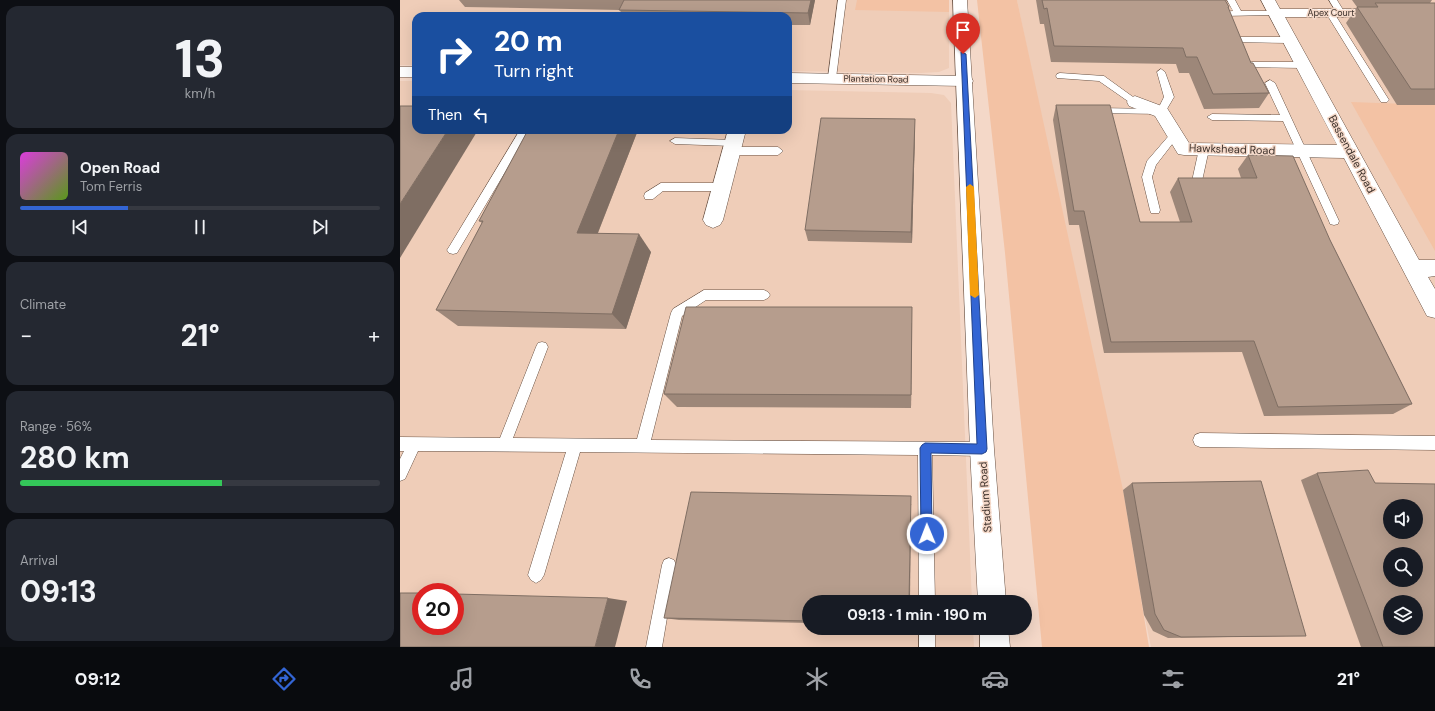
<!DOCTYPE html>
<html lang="en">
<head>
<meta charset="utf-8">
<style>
	body { margin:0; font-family:"DM Sans",sans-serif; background:#242831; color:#f1f3f6; height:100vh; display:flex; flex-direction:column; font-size:15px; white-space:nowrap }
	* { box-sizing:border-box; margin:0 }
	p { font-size:13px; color:#9ea1a6 }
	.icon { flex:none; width:22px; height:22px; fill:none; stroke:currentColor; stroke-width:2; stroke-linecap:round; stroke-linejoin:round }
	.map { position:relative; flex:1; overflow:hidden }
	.drawer { display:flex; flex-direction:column; gap:6px; padding:6px; background:#0d0f14; width:400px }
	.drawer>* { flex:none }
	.banner { position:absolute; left:12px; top:12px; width:380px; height:122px; border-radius:12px; box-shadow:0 4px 16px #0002; background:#1a4fa0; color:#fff; overflow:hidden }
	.controls { position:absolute; left:983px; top:499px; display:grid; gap:8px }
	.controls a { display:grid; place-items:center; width:40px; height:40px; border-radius:50%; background:#171b24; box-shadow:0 4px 16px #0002; font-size:20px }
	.speed { position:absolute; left:12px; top:583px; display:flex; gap:8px; font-size:20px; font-weight:700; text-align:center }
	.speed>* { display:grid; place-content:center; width:52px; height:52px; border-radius:50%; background:#171b24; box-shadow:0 4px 16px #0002; line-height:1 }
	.speed .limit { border:6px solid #d22; background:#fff; color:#111 }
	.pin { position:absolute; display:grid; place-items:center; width:34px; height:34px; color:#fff; margin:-41px -17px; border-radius:50% 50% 50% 0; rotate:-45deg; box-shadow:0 0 4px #0007 }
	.pin .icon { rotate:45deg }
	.me { position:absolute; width:44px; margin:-22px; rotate:359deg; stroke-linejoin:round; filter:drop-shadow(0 0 3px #0008) }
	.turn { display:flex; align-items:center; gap:14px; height:84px; padding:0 16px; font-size:18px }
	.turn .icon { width:52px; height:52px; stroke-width:2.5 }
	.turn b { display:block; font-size:28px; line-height:34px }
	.then { display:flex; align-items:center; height:38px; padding:0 16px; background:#0003; gap:8px; font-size:15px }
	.big { font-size:30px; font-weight:700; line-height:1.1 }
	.drawer .card { flex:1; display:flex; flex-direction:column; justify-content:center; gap:6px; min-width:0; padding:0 14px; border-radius:12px; background:#242831 }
	.drawer .dial { align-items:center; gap:0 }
	.dial b { font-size:52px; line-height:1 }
	.song { display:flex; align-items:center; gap:12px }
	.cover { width:48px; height:48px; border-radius:6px; background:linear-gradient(135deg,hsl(300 70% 55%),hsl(90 70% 35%)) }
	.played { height:4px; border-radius:2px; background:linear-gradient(90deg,#3365d4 30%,#363941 30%) }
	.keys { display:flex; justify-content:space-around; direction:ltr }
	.heat { display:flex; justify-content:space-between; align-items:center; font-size:22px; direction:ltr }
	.charge { height:6px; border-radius:3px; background:linear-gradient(90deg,#34c759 56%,#363941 0) }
	.trip { position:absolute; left:402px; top:595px; width:230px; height:40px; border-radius:20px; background:#171b24; box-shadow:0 4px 16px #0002; font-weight:700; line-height:40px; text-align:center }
	.tabs { display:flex; height:64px; justify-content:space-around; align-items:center; background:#090b0e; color:#9ea1a6 }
	.tabs .icon { width:28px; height:28px }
	.tabs .current { color:#3365d4 }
	.tabs b { font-size:18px; color:#f1f3f6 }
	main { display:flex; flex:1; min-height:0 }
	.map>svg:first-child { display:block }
	.built { fill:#efcdb8; fill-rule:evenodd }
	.green { fill:#f3c2a4 }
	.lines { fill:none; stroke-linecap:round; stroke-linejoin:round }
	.service-casing { stroke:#685143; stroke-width:1 }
	.minor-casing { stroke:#685143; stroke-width:1 }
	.tertiary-casing { stroke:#685143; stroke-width:1 }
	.service { fill:#fff; fill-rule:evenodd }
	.minor { fill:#fff; fill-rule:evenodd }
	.tertiary { fill:#fff; fill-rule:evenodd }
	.wall { fill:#9d8779 }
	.shaded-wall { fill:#7f6e63 }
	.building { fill:#b69d8d; stroke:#7f6e63; fill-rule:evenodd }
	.route { fill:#3365d4; stroke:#21428a }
	.slow { fill:#f59e0b }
	.labels { text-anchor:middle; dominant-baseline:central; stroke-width:3; stroke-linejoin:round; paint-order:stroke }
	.far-street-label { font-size:9px; fill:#3c312b; stroke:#f4d8c8 }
	.street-label { font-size:11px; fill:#3c312b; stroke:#f4d8c8 }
</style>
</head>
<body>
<main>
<section class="drawer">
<div class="card dial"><b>13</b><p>km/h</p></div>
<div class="card">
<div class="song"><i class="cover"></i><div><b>Open Road</b><p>Tom Ferris</p></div></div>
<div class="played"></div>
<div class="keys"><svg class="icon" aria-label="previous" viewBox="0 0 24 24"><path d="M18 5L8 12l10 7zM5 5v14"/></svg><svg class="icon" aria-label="pause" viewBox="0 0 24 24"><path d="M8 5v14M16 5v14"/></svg><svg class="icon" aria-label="next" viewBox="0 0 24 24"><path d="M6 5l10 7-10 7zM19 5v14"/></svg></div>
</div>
<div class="card"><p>Climate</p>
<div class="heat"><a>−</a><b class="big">21°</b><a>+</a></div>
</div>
<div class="card"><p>Range · 56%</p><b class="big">280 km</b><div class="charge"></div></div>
<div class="card"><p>Arrival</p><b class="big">09:13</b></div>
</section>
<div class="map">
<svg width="1035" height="647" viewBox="0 0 1035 647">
	<rect width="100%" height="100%" fill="#f4d8c8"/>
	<g class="built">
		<path d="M0,0H549V68L539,72L521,73L388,71V16H16V65H0Z"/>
		<path d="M617,0H1035V647H751ZM990,506H1016V532H990ZM990,554H1016V580H990ZM990,602H1016V628H990Z"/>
		<path d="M0,81H16V130H388V90L531,93L544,95L551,103L572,602H409V628H573L574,647H0ZM21,592H55V626H21Z"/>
	</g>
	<g class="green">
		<path d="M457,0H549V12L455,10Z"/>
		<path d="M577,0H617L723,490L749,647H642L605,253Z"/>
		<path d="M951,102L1035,105V251Z"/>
	</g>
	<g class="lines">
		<defs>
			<g id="service">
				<path d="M438,0H446L436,78L432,81L428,78Z"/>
				<path d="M827,0H835L841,11H875L879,13L875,15L822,16V12L833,11Z"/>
				<path d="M929,0H937L945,13L944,15H938Z"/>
				<path d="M927,11H933L934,13L989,100L987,102H981L926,13Z"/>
				<path d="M837,37H890L894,40L890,43L834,42L833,40Z"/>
				<path d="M852,62H903L907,65L903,68L849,67L848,65L849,63Z"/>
				<path d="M761,69L765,72L774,97L764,114L693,113L691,111L693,109L696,108L758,109L764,97L757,72Z"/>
				<path d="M660,73L704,76L740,102L735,105L732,104L699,81L657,78L656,76L657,74Z"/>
				<path d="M870,80L875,83L939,221L938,224L934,225L930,224L929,221L883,121L812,120L807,117L812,114L880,115L865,83Z"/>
				<path d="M120,130H130L57,253L53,254L49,253L47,250L49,247Z"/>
				<path d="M775,131L780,134L756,165L752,177L760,210L759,213H751L750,210L742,177L747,161L772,132Z"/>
				<path d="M275,138L333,140L338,143L333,146L275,144L270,141Z"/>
				<path d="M804,146L809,149L802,181L801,184H793L792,181L799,149Z"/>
				<path d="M331,147H378L383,151L378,155H331L326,151Z"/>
				<path d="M261,183H322L326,184L327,187L326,190L322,191H263L253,199H245L244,196L245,193Z"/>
				<path d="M304,290H364L368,292L370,295L368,298L364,300H306L282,316L251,440L582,442L587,444L589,449L587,454L582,456L532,455L535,602H519L518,455L180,452L144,575L141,580L136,583L131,580L128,575L166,452L18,451L5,479L0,481V459L4,451H0V437L100,438L136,347L138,343L142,342L146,343L148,347L113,438L237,439L271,313L273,309Z"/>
				<path d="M800,433L1035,436V450L800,447L795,445L793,440L795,435Z"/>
				<path d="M269,558L274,560L276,565L262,647H246L262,565L264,560Z"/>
				<rect x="519" y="628" width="16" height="19"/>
			</g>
			<g id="minor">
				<path d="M861,0H875L880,9H1035V17H885L1019,260H1035V276L1028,277L1035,289V318L1027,316L944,158L784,155L778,154L755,116L729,106L727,102L729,98L735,96L767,108L789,143L937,145Z"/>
				<rect x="0" y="67" width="16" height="10"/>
				<path d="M388,73L565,76L571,77L573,81L571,85L565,86L388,83Z"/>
				<path d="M328,130H346L323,220L320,225L313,228L306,225L303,220Z"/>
			</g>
			<g id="tertiary">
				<path d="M553,0H567L594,449L606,602H578L570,449Z"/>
				<path d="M580,628H608L610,647H580Z"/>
			</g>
		</defs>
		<use href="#service" class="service-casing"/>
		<use href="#minor" class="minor-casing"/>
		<use href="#tertiary" class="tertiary-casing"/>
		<use href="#service" class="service"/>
		<use href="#minor" class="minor"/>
		<use href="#tertiary" class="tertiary"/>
	</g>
	<g class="wall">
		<path d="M59,0H415L410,25H388V16H222L220,10L65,7Z"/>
		<path d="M636,0H825L829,7L828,9L851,63L869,93L859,108L804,109L789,73H779L776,64L651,62L644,24H640Z"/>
		<path d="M952,0H1032L1030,3H1035V105H997L946,23L957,7Z"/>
		<path d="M656,105L740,222H780L770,192L778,178H841L838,169L848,155L930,240L1012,404L993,414L864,416L842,352L704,353L679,225H669L653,120Z"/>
		<path d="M128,130H238L198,233L251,252L226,329L58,326L36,310L82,223L79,221Z"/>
		<path d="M515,131L512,243L408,241L405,230Z"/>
		<path d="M512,323L511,408L277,407L264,394Z"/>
		<path d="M917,473L1035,647H961L901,480Z"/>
		<path d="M732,483L887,636L768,638L753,631L744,615L723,490Z"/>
		<path d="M512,504L409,602V623L279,620L264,618Z"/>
	</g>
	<g class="shaded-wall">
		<path d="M411,0H415L410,25L408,13Z"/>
		<path d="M515,119V131L512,243L511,232Z"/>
		<path d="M48,130H78L0,258V204Z"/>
		<path d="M219,130H238L191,250L177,233Z"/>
		<path d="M239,234L251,252L226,329L212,314Z"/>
		<path d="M512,307V323L511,408V395Z"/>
		<path d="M511,496L510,602H509Z"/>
		<path d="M208,598L227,601L215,647H195Z"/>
	</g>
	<g class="building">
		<path d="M224,0H411L408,13L219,10Z"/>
		<path d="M642,0H825L829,7H828L851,63H853L869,93L813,94L797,57H786L783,48L654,46L647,8L644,9Z"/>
		<path d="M975,3H1035V89H1011L957,7H978Z"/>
		<path d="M656,105H710L740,222H792L778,178H857L848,155L893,156L930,240L1012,404L878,407L854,341L711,342L684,211H674Z"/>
		<path d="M0,106H16V130H48L0,204Z"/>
		<path d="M421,118L515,119L511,232L405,230Z"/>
		<path d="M128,130H219L177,233L239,234L212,314L36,310L83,221H79Z"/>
		<path d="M286,307H512L511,395L264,394Z"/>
		<path d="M968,470L975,483L1035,484V647H983L917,473ZM990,506H1016V532H990ZM990,554H1016V580H990ZM990,602H1016V628H990Z"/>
		<path d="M861,481L906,636L781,637L764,630L755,614L732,483Z"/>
		<path d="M291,492L511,496L509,602H409V621L264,618Z"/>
		<path d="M0,593H21V626H55V594L208,598L195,647H0Z"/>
	</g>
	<path class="route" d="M561,52L566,54L587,449L586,452L582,454L531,453L532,534L531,537L527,539L523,537L521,534L520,448L522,445L525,443L577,444Z"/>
	<path class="slow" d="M570,184L574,187L579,295L575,298L570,295L566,187Z"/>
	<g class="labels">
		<g class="far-street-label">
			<text x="931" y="13">Apex Court</text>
			<text transform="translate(476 79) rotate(1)">Plantation Road</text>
		</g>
		<g class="street-label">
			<text transform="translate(832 149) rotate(2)">Hawkshead Road</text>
			<text transform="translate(952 154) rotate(62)">Bassendale Road</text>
			<text transform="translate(585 497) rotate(-94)">Stadium Road</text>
		</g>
	</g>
</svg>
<div class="controls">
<a><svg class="icon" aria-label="sound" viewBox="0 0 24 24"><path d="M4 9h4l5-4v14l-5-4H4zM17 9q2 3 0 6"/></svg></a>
<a><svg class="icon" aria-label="search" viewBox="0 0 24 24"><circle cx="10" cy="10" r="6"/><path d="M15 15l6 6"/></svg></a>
<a><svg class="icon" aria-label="layers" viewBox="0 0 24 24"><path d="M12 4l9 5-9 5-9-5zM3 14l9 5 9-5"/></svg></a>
</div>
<div class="speed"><div class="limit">20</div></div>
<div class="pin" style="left:563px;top:54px;background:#d93025"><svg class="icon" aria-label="arrive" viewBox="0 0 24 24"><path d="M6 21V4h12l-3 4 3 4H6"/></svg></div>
<svg class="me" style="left:527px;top:534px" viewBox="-20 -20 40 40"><circle r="17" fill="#3365d4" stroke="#fff" stroke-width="3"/><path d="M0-11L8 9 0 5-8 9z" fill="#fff"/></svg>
<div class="trip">09:13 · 1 min · 190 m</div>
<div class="banner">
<div class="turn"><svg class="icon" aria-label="right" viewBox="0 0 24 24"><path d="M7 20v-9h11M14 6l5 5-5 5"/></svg><div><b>20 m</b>Turn right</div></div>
<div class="then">Then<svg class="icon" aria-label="left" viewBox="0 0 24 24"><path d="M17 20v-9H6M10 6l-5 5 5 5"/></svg></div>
</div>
</div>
</main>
<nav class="tabs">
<b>09:12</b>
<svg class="icon current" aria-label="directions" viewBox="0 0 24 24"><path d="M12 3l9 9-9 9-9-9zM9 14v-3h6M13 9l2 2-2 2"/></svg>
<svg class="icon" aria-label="music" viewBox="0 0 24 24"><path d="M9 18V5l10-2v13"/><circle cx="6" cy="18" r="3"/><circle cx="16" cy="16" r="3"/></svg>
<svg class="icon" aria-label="phone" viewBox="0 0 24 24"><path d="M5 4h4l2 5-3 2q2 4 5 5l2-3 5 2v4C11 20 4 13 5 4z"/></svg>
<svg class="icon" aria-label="climate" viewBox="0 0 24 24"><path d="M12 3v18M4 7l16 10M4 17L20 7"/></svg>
<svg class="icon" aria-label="car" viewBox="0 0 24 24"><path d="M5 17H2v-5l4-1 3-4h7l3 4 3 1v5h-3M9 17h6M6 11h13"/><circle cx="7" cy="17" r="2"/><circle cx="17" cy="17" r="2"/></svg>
<svg class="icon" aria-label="filters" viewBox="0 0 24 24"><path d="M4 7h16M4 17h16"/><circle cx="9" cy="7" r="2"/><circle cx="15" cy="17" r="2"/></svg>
<b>21°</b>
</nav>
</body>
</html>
